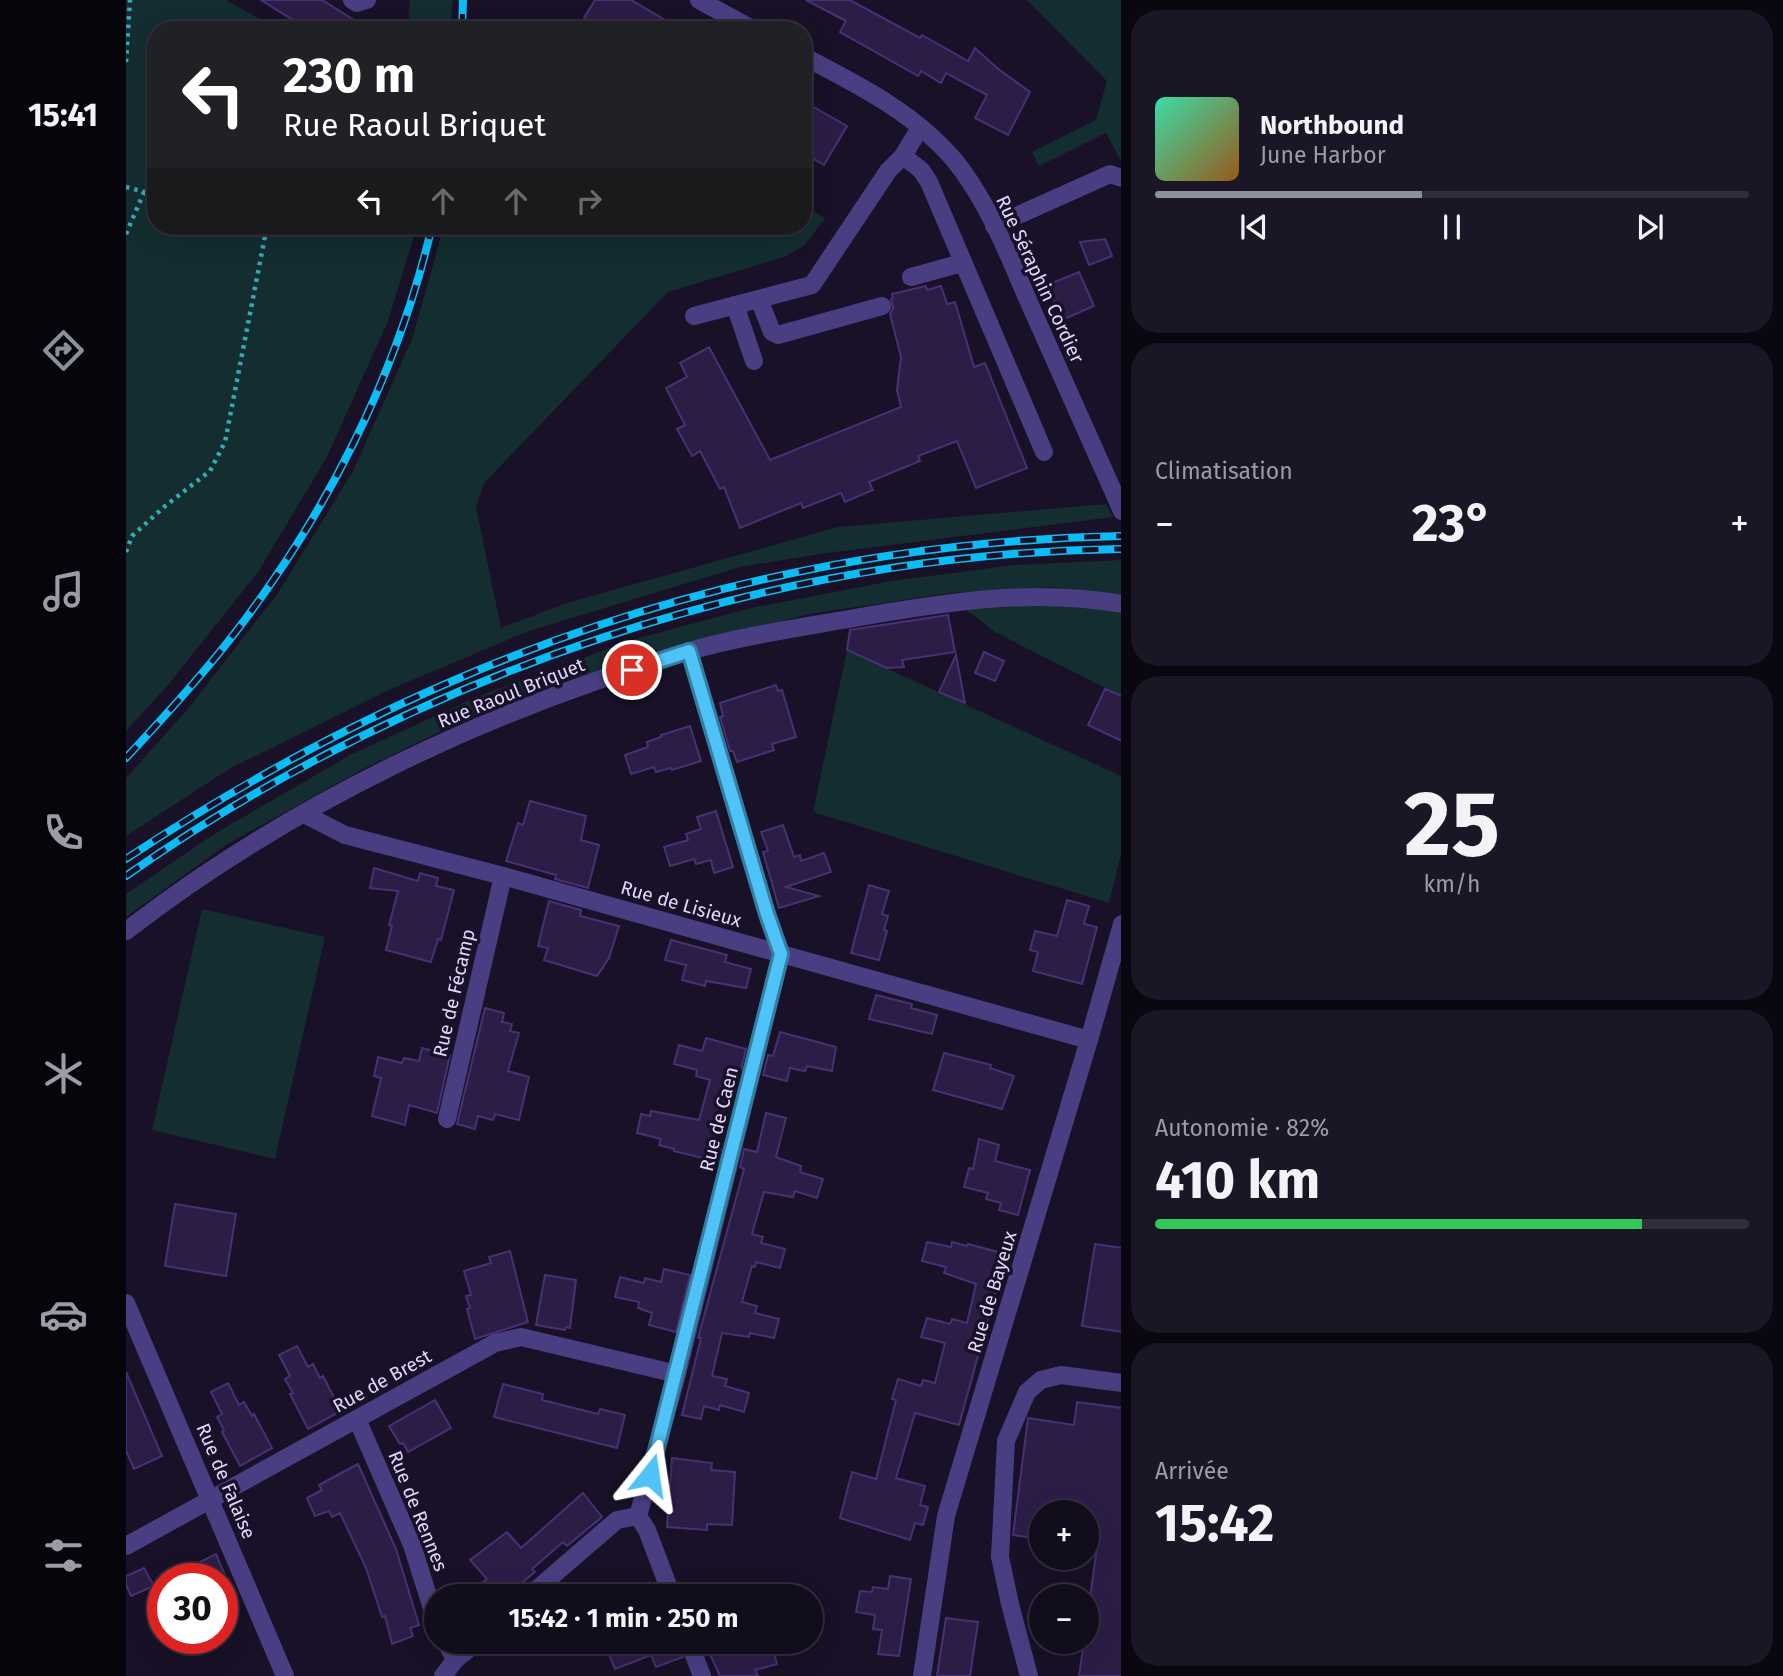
<!DOCTYPE html>
<html lang="fr">
<head>
<meta charset="utf-8">
<style>
	body { margin:0; font-family:"Fira Sans",sans-serif; background:#1b1626; color:#f1f3f6; height:100vh; display:flex; flex-direction:column; font-size:26px; white-space:nowrap }
	* { box-sizing:border-box; margin:0 }
	p { font-size:23px; color:#9c9ca4 }
	.icon { flex:none; width:38px; height:38px; fill:none; stroke:currentColor; stroke-width:2; stroke-linecap:round; stroke-linejoin:round }
	.map { position:relative; flex:1; overflow:hidden }
	.sheet { display:flex; flex-direction:column; gap:10px; padding:10px; background:#0a0710; width:662px }
	.sheet>* { flex:none }
	.banner { position:absolute; left:21px; top:21px; width:665px; height:214px; border-radius:28px; box-shadow:0 7px 28px #0002,0 0 0 2px #312d3b; background:#202124; color:#fff; overflow:hidden }
	.fabs { position:absolute; left:903px; top:1500px; display:grid; gap:14px }
	.fabs a { display:grid; place-items:center; width:70px; height:70px; border-radius:50%; background:#120d1d; box-shadow:0 7px 28px #0002,0 0 0 2px #312d3b; font-size:35px }
	.speed { position:absolute; left:21px; top:1563px; display:flex; gap:14px; font-size:35px; font-weight:700; text-align:center }
	.speed>* { display:grid; place-content:center; width:91px; height:91px; border-radius:50%; background:#120d1d; box-shadow:0 7px 28px #0002,0 0 0 2px #312d3b; line-height:1 }
	.speed .limit { border:10px solid #d22; background:#fff; color:#111 }
	.pin { position:absolute; display:grid; place-items:center; width:60px; height:60px; color:#fff; margin:-30px; border:4px solid #fff; border-radius:50%; box-shadow:0 2px 7px #0007 }
	.me { position:absolute; width:77px; margin:-38px; rotate:15deg; stroke-linejoin:round; filter:drop-shadow(0 0 5px #0008) }
	.turn { display:flex; align-items:center; gap:24px; height:147px; padding:0 21px; font-size:32px }
	.turn .icon { width:91px; height:91px; stroke-width:2.5 }
	.turn b { display:block; font-size:49px; line-height:60px }
	.lanes { display:flex; align-items:center; height:66px; padding:0 21px; background:#0003; justify-content:center; gap:35px; direction:ltr }
	.lanes .off { opacity:.35 }
	.big { font-size:52px; font-weight:700; line-height:1.1 }
	.sheet .widget { flex:1; display:flex; flex-direction:column; justify-content:center; gap:10px; min-width:0; padding:0 24px; border-radius:28px; background:#1b1626 }
	.sheet .dial { align-items:center; gap:0 }
	.dial b { font-size:91px; line-height:1 }
	.song { display:flex; align-items:center; gap:21px }
	.cover { width:84px; height:84px; border-radius:10px; background:linear-gradient(135deg,hsl(160 70% 55%),hsl(30 70% 35%)) }
	.played { height:7px; border-radius:4px; background:linear-gradient(90deg,#8c9099 45%,#312d3b 45%) }
	.keys { display:flex; justify-content:space-around; direction:ltr }
	.heat { display:flex; justify-content:space-between; align-items:center; font-size:38px; direction:ltr }
	.charge { height:10px; border-radius:5px; background:linear-gradient(90deg,#34c759 82%,#312d3b 0) }
	.trip { position:absolute; left:298px; top:1584px; width:399px; height:70px; border-radius:35px; background:#120d1d; box-shadow:0 7px 28px #0002,0 0 0 2px #312d3b; font-weight:700; line-height:70px; text-align:center }
	main { display:flex; flex:1; min-height:0 }
	.menu { display:flex; flex-direction:column; width:126px; justify-content:space-around; align-items:center; background:#07050c; color:#9c9ca4 }
	.menu .icon { width:49px; height:49px }
	.menu .selected { color:#8c9099 }
	.menu b { font-size:32px; color:#f1f3f6 }
	.map>svg:first-child { display:block }
	.green { fill:#142d30 }
	.building { fill:#2c1d47; stroke:#473172; stroke-width:2 }
	.lines { fill:none; stroke-linecap:round; stroke-linejoin:round }
	.path { stroke:#35aab4; stroke-width:4.5; stroke-dasharray:3.5 5; stroke-linecap:butt }
	.minor { stroke:#4a3e83; stroke-width:18 }
	.rail-casing { stroke:#0cbdf5; stroke-width:8 }
	.rail { stroke:#181127; stroke-width:5; stroke-dasharray:16; stroke-linecap:butt }
	.route-casing { stroke:#337fa1; stroke-width:18 }
	.route { stroke:#4fc3f7; stroke-width:12 }
	.labels { text-anchor:middle; dominant-baseline:central; stroke-width:7; stroke-linejoin:round; paint-order:stroke }
	.street-label { font-size:19px; fill:#e2d8fd; stroke:#181127 }
</style>
</head>
<body>
<main>
<nav class="menu">
<b>15:41</b>
<svg class="icon selected" aria-label="directions" viewBox="0 0 24 24"><path d="M12 3l9 9-9 9-9-9zM9 14v-3h6M13 9l2 2-2 2"/></svg>
<svg class="icon" aria-label="music" viewBox="0 0 24 24"><path d="M9 18V5l10-2v13"/><circle cx="6" cy="18" r="3"/><circle cx="16" cy="16" r="3"/></svg>
<svg class="icon" aria-label="phone" viewBox="0 0 24 24"><path d="M5 4h4l2 5-3 2q2 4 5 5l2-3 5 2v4C11 20 4 13 5 4z"/></svg>
<svg class="icon" aria-label="climate" viewBox="0 0 24 24"><path d="M12 3v18M4 7l16 10M4 17L20 7"/></svg>
<svg class="icon" aria-label="car" viewBox="0 0 24 24"><path d="M5 17H2v-5l4-1 3-4h7l3 4 3 1v5h-3M9 17h6M6 11h13"/><circle cx="7" cy="17" r="2"/><circle cx="17" cy="17" r="2"/></svg>
<svg class="icon" aria-label="filters" viewBox="0 0 24 24"><path d="M4 7h16M4 17h16"/><circle cx="9" cy="7" r="2"/><circle cx="15" cy="17" r="2"/></svg>
</nav>
<div class="map">
<svg width="996" height="1676" viewBox="0 0 996 1676">
	<rect width="100%" height="100%" fill="#181127"/>
	<g class="green">
		<path d="M0,0H100L153,30H30V226H291L262,321L201,457L132,572L42,685L0,731Z"/>
		<path d="M284,0H327L324,30H282Z"/>
		<path d="M901,0H995V161L980,133L913,166L906,152L970,120L981,81Z"/>
		<path d="M677,205L699,218L679,245L658,257L542,292L358,483L350,507L375,628L441,603L712,527L980,504L987,517L700,553L614,567L403,631L265,689L103,769L0,836V778L61,710L152,593L227,471L286,339L318,226H677Z"/>
		<path d="M995,560V595L926,587L824,593L684,614L529,653L357,711L237,769L100,845L0,917V894L88,834L226,754L353,696L509,639L625,608L765,581L888,565Z"/>
		<path d="M930,601L995,611V696L869,632L839,609Z"/>
		<path d="M721,650L995,776V854L983,903L687,812Z"/>
		<path d="M76,909L199,937L149,1159L26,1130Z"/>
	</g>
	<g class="building">
		<path d="M135,0H196L244,30H183Z"/>
		<path d="M469,0H505L556,30H479L458,18Z"/>
		<path d="M680,0H724L794,38L796,35L842,61L849,48L871,68L904,92L882,135L849,118L861,95L820,73L815,83L795,71L792,76L714,32L720,21Z"/>
		<path d="M677,101L721,126L698,165L677,153Z"/>
		<path d="M979,239L986,256L963,265L954,242Z"/>
		<path d="M953,272L968,306L936,320L921,285Z"/>
		<path d="M800,286L801,290L815,286L821,304L829,302L848,367L859,363L901,468L850,488L831,441L792,456L794,461L743,482L747,490L719,502L715,493L677,508L675,503L614,528L598,487L594,489L574,451L566,456L551,429L559,425L540,388L561,377L554,363L583,347L644,460L775,407L771,390L775,357L764,314L767,308L765,299L767,298L766,294Z"/>
		<path d="M822,615L829,652L776,660L778,667L761,668L721,650L724,630Z"/>
		<path d="M858,652L878,661L869,681L849,673Z"/>
		<path d="M830,655L839,703L813,692Z"/>
		<path d="M650,685L652,691L656,690L670,737L646,744L648,750L611,762L607,751H604L594,717L597,716L594,703Z"/>
		<path d="M979,689L996,696V741L962,725Z"/>
		<path d="M564,726L575,761L546,770L545,768L530,772L528,767L505,774L499,755L522,747L521,742L535,737V735Z"/>
		<path d="M404,801L460,816L455,840L473,845L462,888L429,879L430,875L380,861L392,823L397,825Z"/>
		<path d="M590,811L607,867L588,873L585,860L570,864L568,859L544,866L538,847L562,840L560,834L575,829L571,817Z"/>
		<path d="M657,825L668,857L674,855L675,861L698,853L705,872L660,887L693,896L653,908L637,852L642,851L635,832Z"/>
		<path d="M248,868L292,881L294,873L312,878L310,886L328,890L315,940L312,939L305,962L260,950L266,926L263,925L272,891L244,888Z"/>
		<path d="M743,885L763,891L756,914L762,916L758,930L761,931L753,960L725,953Z"/>
		<path d="M941,900L963,906L958,924L971,927L956,984L907,971L912,952L904,950L909,931L931,936Z"/>
		<path d="M423,901L455,910L454,916L493,926L483,958L471,976L418,960L422,948L412,946Z"/>
		<path d="M545,940L601,955L599,962L625,969L620,988L580,981L579,986L556,980L560,965L539,960Z"/>
		<path d="M750,995L786,1004L785,1008L811,1015L806,1034L743,1019Z"/>
		<path d="M359,1008L378,1013L376,1022L386,1024L384,1031L393,1033L382,1071L403,1077L393,1120L369,1114L367,1120L352,1116L349,1129L331,1124Z"/>
		<path d="M654,1032L710,1047L706,1071L681,1066L679,1071L664,1068L661,1081L637,1075L642,1055L647,1056Z"/>
		<path d="M580,1038L620,1049L615,1070L608,1068L590,1142L596,1144L592,1162L548,1151V1149L533,1145L535,1139L511,1133L515,1114L524,1116L525,1111L573,1120L584,1080L570,1076L571,1070L548,1064L553,1045L576,1051Z"/>
		<path d="M296,1048L324,1055L311,1113L283,1105L279,1125L246,1116L255,1078L248,1076L252,1057L276,1063L278,1058L293,1061Z"/>
		<path d="M818,1053L865,1065L864,1068L888,1076L876,1109L807,1090Z"/>
		<path d="M640,1113L660,1118L650,1157L675,1166L674,1172L697,1179L691,1198L669,1191L667,1197L638,1192L626,1234L637,1237L635,1243L659,1249L654,1268L630,1262L629,1267L626,1266L616,1302L631,1306L629,1313L653,1319L648,1338L624,1333L623,1337L596,1333L586,1376L601,1379L599,1386L623,1393L618,1412L594,1405L593,1410L578,1406L575,1419L556,1415L575,1338H572L618,1169L614,1167L618,1149L631,1152Z"/>
		<path d="M853,1139L873,1145L869,1161L904,1170L892,1215L873,1210L875,1203L860,1199L862,1193L838,1187L843,1168L847,1169Z"/>
		<path d="M49,1204L110,1214L100,1276L39,1266Z"/>
		<path d="M801,1242L825,1247L826,1242L841,1246L842,1244L880,1254L833,1425L789,1413L770,1478L799,1486L794,1505L802,1507L797,1525L789,1523L784,1540L714,1518L726,1472L750,1479L770,1400L766,1399L772,1379L795,1386L797,1380L809,1383L819,1343L795,1337L801,1318L824,1324L826,1319L841,1323L850,1284L818,1273L820,1267L796,1261Z"/>
		<path d="M969,1244L996,1248V1332L956,1326Z"/>
		<path d="M384,1251L402,1322L349,1339L341,1309L344,1308L340,1296L345,1295L338,1271L365,1263L363,1257Z"/>
		<path d="M538,1269L564,1275L550,1332L523,1325L526,1313L512,1308L513,1302L489,1297L494,1277L518,1283L519,1278L535,1282Z"/>
		<path d="M419,1275L450,1280L444,1328L440,1327L439,1330L410,1325Z"/>
		<path d="M171,1346L182,1367L187,1364L194,1378L197,1376L215,1411L182,1429L164,1394L167,1393L159,1379L164,1376L153,1355Z"/>
		<path d="M0,1372L36,1456L8,1469L0,1451Z"/>
		<path d="M102,1383L113,1405L118,1402L126,1416L128,1414L146,1448L114,1466L96,1432L98,1430L91,1417L96,1414L85,1392Z"/>
		<path d="M377,1384L417,1394L416,1400L472,1414L474,1409L499,1415L491,1448L368,1417Z"/>
		<path d="M309,1400L325,1428L282,1452L277,1443L274,1444L263,1426Z"/>
		<path d="M951,1402L996,1408V1676H953L958,1642H961V1620L971,1547L961,1546V1512H915V1539L887,1535L902,1418L948,1425Z"/>
		<path d="M546,1458L586,1463L585,1470L609,1472L606,1525L581,1524V1530L541,1527Z"/>
		<path d="M232,1464L270,1549L293,1625L284,1628L287,1636L266,1644L259,1616L256,1617L240,1568L214,1513L206,1517L203,1511L189,1516L181,1498L196,1490L193,1485Z"/>
		<path d="M457,1493L476,1517L441,1546L437,1542L406,1569L409,1572L380,1596H338L361,1579L344,1560L381,1532L395,1548Z"/>
		<path d="M90,1554L100,1578H79L72,1563Z"/>
		<path d="M18,1568L28,1586L5,1596L0,1585V1576Z"/>
		<path d="M764,1576L785,1579L773,1656L752,1654L756,1630L747,1629L749,1615L730,1612L734,1591L746,1592L747,1587L762,1589Z"/>
		<path d="M820,1618L852,1622L844,1676H811Z"/>
		<path d="M478,1642H552L557,1657L530,1667L525,1655L489,1669Z"/>
		<path d="M575,1642H609L611,1650L618,1647L620,1651L646,1645L651,1664L629,1670L632,1676H594L581,1648L578,1649Z"/>
	</g>
	<g class="lines">
		<g class="path">
			<path d="M0,62L4,0"/>
			<path d="M0,187L30,195"/>
			<path d="M0,234L18,192"/>
			<path d="M0,552L6,536L38,507L84,471L99,442L141,226"/>
		</g>
		<g class="minor">
			<path d="M226,0L231,3L241,0"/>
			<path d="M573,0L628,30"/>
			<path d="M677,56C732,85 788,112 829,161C863,203 883,257 905,307C935,375 965,443 996,511"/>
			<path d="M777,156L795,170L803,182L918,452"/>
			<path d="M868,226L984,174L996,178"/>
			<path d="M785,277L836,263"/>
			<path d="M633,299L646,332L652,335L756,306"/>
			<path d="M609,305L628,361"/>
			<path d="M568,316L686,285L762,171L777,156L794,128"/>
			<path d="M178,814L219,835L377,876L963,1040"/>
			<path d="M0,931C166,803 360,711 560,652C614,636 678,627 734,617C821,602 908,588 996,604"/>
			<path d="M321,1119L377,876"/>
			<path d="M0,1303L159,1676"/>
			<path d="M231,1419L286,1545L310,1621"/>
			<path d="M0,1546L369,1343L395,1337L551,1374"/>
			<path d="M403,1596L491,1520L512,1516"/>
			<path d="M546,1596L521,1530L512,1516L551,1374L655,954L641,914L563,651"/>
			<path d="M563,1642L576,1676"/>
			<path d="M329,1660L351,1642"/>
			<path d="M317,1676L329,1660L320,1642"/>
			<path d="M796,1676L820,1516L963,1040L996,924"/>
			<path d="M903,1676L884,1604L874,1557L880,1441L901,1392L915,1380L935,1375L996,1383"/>
		</g>
		<defs>
			<g id="rail">
				<path d="M336,30L337,0"/>
				<path d="M0,758C36,719 72,680 105,638C199,517 271,376 306,226"/>
				<path d="M0,859C303,658 630,543 996,536"/>
				<path d="M0,876C287,675 644,553 996,549"/>
			</g>
		</defs>
		<use href="#rail" class="rail-casing"/>
		<use href="#rail" class="rail"/>
	</g>
	<g class="lines">
		<defs>
			<path id="route" d="M506,670L563,651L641,914L655,954L524,1475"/>
		</defs>
		<use href="#route" class="route-casing"/>
		<use href="#route" class="route"/>
	</g>
	<g class="labels">
		<g class="street-label">
			<text transform="translate(914 279) rotate(65)">Rue Séraphin Cordier</text>
			<text transform="translate(385 693) rotate(-22)">Rue Raoul Briquet</text>
			<text transform="translate(555 904) rotate(16)">Rue de Lisieux</text>
			<text transform="translate(328 993) rotate(-77)">Rue de Fécamp</text>
			<text transform="translate(593 1119) rotate(-76)">Rue de Caen</text>
			<text transform="translate(866 1292) rotate(-73)">Rue de Bayeux</text>
			<text transform="translate(256 1381) rotate(-29)">Rue de Brest</text>
			<text transform="translate(100 1481) rotate(67)">Rue de Falaise</text>
			<text transform="translate(292 1511) rotate(68)">Rue de Rennes</text>
		</g>
	</g>
</svg>
<div class="fabs">
<a>+</a>
<a>−</a>
</div>
<div class="speed"><div class="limit">30</div></div>
<div class="pin" style="left:506px;top:670px;background:#d93025"><svg class="icon" aria-label="arrive" viewBox="0 0 24 24"><path d="M6 21V4h12l-3 4 3 4H6"/></svg></div>
<svg class="me" style="left:524px;top:1475px" viewBox="-20 -20 40 40"><path d="M0-17L14 15 0 8-14 15z" fill="#4fc3f7" stroke="#fff" stroke-width="4"/></svg>
<div class="trip">15:42 · 1 min · 250 m</div>
<div class="banner">
<div class="turn"><svg class="icon" aria-label="left" viewBox="0 0 24 24"><path d="M17 20v-9H6M10 6l-5 5 5 5"/></svg><div><b>230 m</b>Rue Raoul Briquet</div></div>
<div class="lanes"><svg class="icon" aria-label="left" viewBox="0 0 24 24"><path d="M17 20v-9H6M10 6l-5 5 5 5"/></svg><svg class="icon off" aria-label="ahead" viewBox="0 0 24 24"><path d="M12 20V5M6 11l6-6 6 6"/></svg><svg class="icon off" aria-label="ahead" viewBox="0 0 24 24"><path d="M12 20V5M6 11l6-6 6 6"/></svg><svg class="icon off" aria-label="right" viewBox="0 0 24 24"><path d="M7 20v-9h11M14 6l5 5-5 5"/></svg></div>
</div>
</div>
<section class="sheet">
<div class="widget">
<div class="song"><i class="cover"></i><div><b>Northbound</b><p>June Harbor</p></div></div>
<div class="played"></div>
<div class="keys"><svg class="icon" aria-label="previous" viewBox="0 0 24 24"><path d="M18 5L8 12l10 7zM5 5v14"/></svg><svg class="icon" aria-label="pause" viewBox="0 0 24 24"><path d="M8 5v14M16 5v14"/></svg><svg class="icon" aria-label="next" viewBox="0 0 24 24"><path d="M6 5l10 7-10 7zM19 5v14"/></svg></div>
</div>
<div class="widget"><p>Climatisation</p>
<div class="heat"><a>−</a><b class="big">23°</b><a>+</a></div>
</div>
<div class="widget dial"><b>25</b><p>km/h</p></div>
<div class="widget"><p>Autonomie · 82%</p><b class="big">410 km</b><div class="charge"></div></div>
<div class="widget"><p>Arrivée</p><b class="big">15:42</b></div>
</section>
</main>
</body>
</html>
